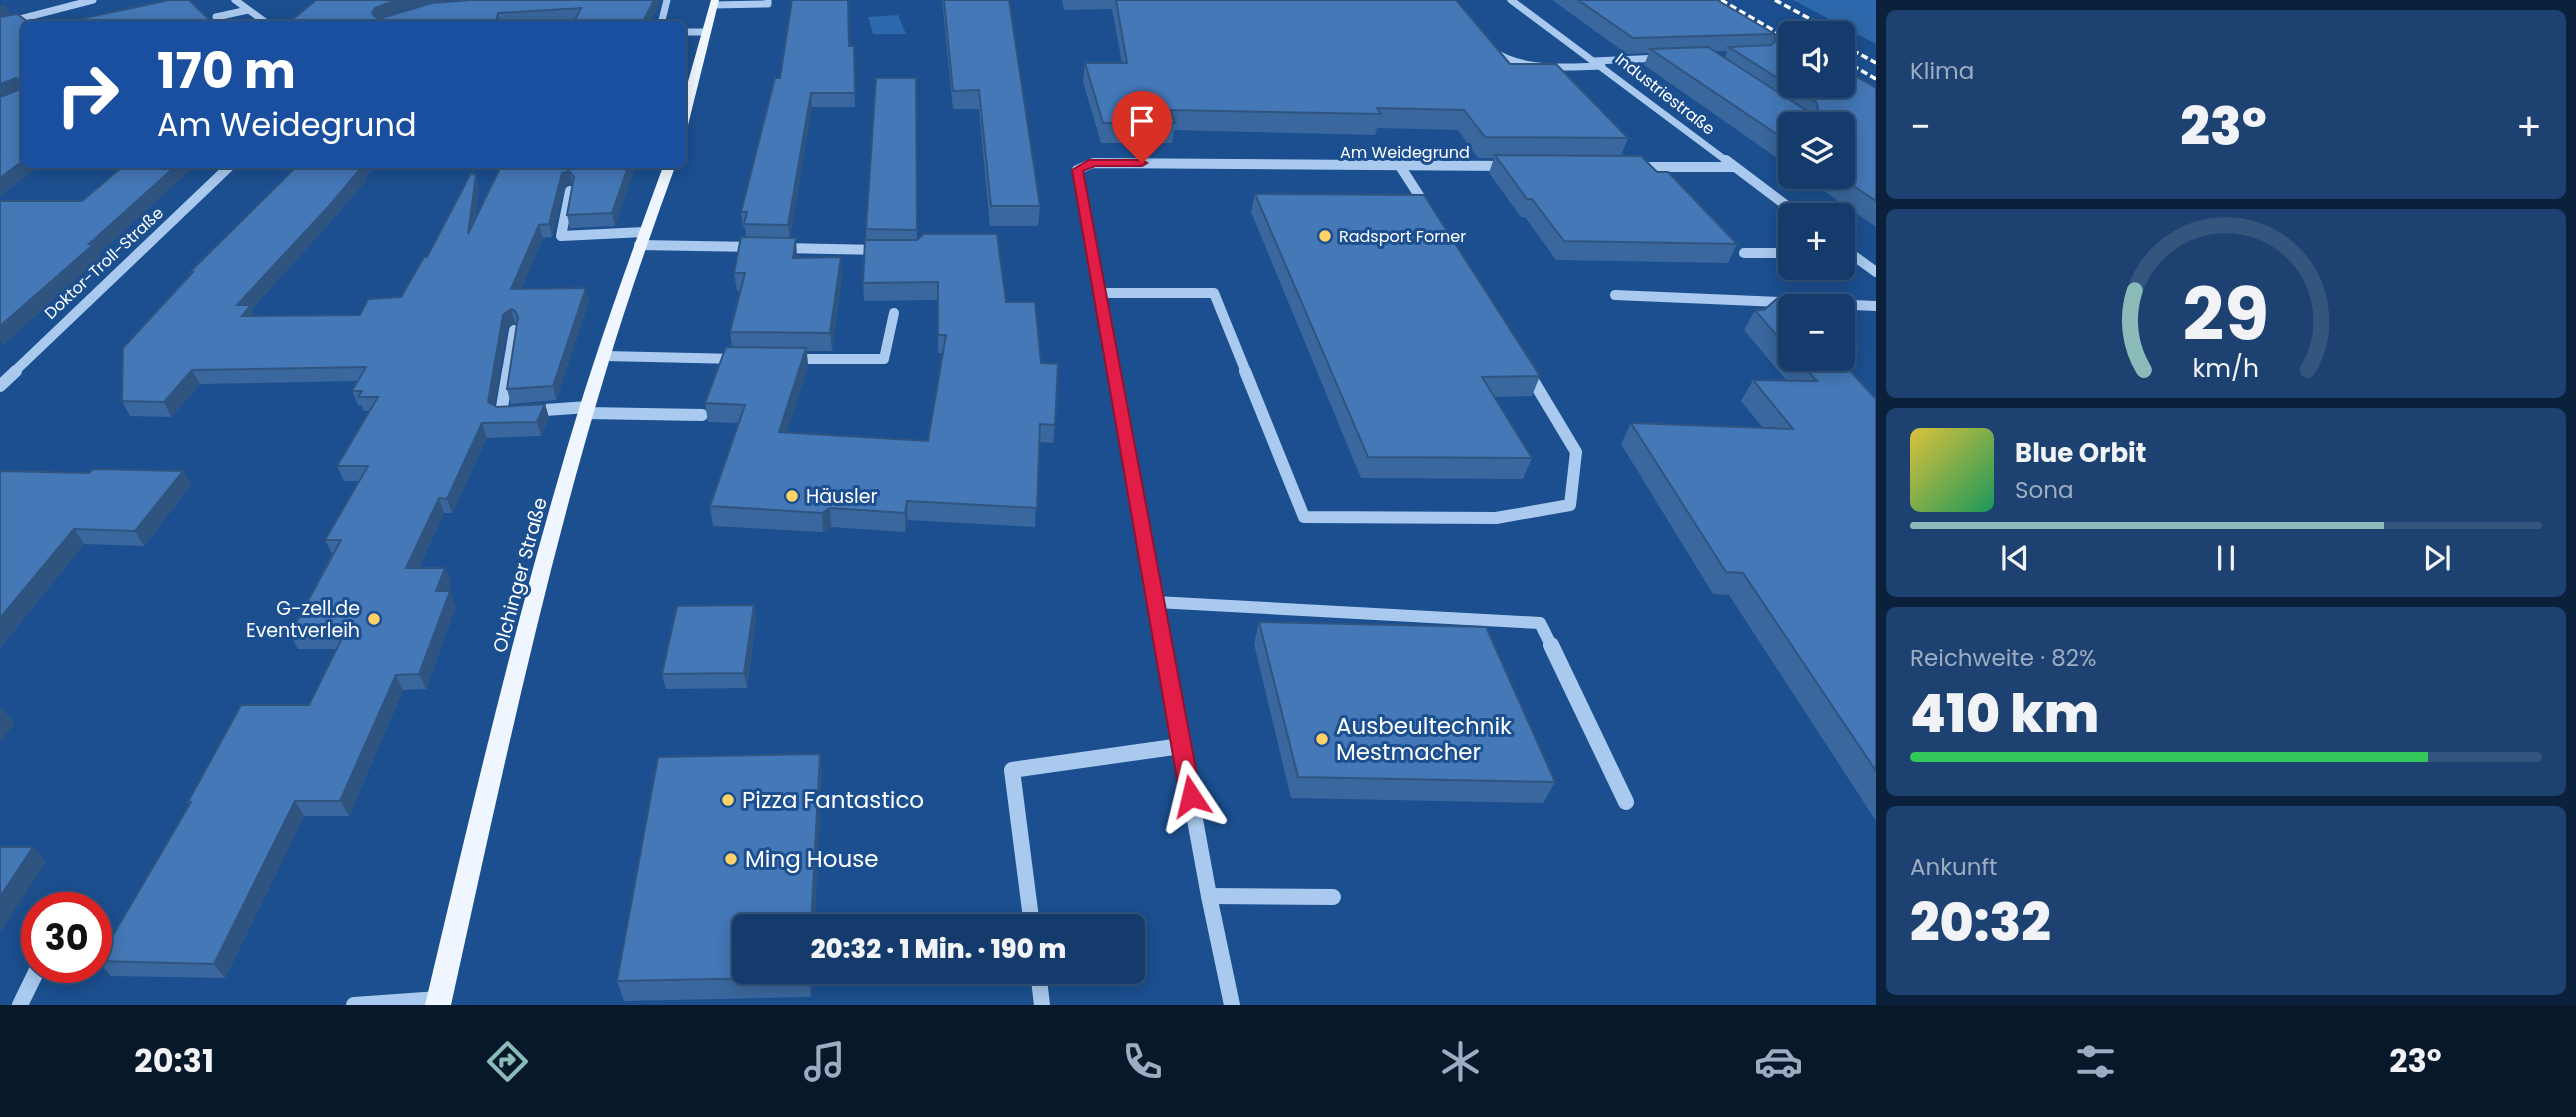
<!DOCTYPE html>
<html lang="de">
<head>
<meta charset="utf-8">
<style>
	body { margin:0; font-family:Poppins,sans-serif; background:#1d4271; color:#f1f3f6; height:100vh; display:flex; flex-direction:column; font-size:26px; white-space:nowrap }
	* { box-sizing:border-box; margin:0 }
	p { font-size:23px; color:#9dadc1 }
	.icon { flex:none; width:38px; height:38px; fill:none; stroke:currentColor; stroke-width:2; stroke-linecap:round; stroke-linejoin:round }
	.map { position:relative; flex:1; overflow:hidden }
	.sheet { display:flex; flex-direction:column; gap:10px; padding:10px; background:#0b203b; width:700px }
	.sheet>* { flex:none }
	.guide { position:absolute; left:21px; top:21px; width:665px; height:147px; border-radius:10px; box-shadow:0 4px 18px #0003,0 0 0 2px #33557e; background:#1a4fa0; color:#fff; overflow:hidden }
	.buttons { position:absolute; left:1778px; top:21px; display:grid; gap:14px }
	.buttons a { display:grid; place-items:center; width:77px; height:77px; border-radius:10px; background:#143b6b; box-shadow:0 4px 18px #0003,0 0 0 2px #33557e; font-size:35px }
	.speed { position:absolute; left:21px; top:892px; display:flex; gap:14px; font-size:35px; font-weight:700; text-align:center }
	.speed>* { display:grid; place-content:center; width:91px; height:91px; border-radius:50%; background:#143b6b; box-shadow:0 4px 18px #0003,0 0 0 2px #33557e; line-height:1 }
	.speed .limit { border:10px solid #d22; background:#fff; color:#111 }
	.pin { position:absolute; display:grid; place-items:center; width:60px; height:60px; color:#fff; margin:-72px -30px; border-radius:50% 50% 50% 0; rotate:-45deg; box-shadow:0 0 7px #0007 }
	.pin .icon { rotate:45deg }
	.me { position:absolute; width:77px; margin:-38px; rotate:350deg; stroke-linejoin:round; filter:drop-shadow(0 0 5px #0008) }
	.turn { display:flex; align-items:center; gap:24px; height:147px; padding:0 21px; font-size:32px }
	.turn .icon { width:91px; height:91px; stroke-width:2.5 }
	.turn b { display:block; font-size:49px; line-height:60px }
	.big { font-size:52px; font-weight:800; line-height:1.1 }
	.sheet .widget { flex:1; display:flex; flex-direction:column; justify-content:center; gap:10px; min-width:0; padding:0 24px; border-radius:10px; background:#1d4271 }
	.sheet .dial { align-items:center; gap:0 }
	.dial svg { height:182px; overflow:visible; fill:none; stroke:#33557e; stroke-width:7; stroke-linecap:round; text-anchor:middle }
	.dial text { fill:#f1f3f6; stroke:none }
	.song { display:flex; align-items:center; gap:21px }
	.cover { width:84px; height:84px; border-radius:10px; background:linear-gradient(135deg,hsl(50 70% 55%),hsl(150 70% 35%)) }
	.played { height:7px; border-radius:4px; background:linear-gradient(90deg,#8bbbb9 75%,#33557e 75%) }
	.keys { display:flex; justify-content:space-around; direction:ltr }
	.heat { display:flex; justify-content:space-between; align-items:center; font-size:38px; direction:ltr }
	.charge { height:10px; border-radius:5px; background:linear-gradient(90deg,#34c759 82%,#33557e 0) }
	.trip { position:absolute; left:732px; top:914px; width:413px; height:70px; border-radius:10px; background:#143b6b; box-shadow:0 4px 18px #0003,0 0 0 2px #33557e; font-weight:800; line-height:70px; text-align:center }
	.menu { display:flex; height:112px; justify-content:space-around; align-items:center; background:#08182b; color:#9dadc1 }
	.menu .icon { width:49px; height:49px }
	.menu .selected { color:#8bbbb9 }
	.menu b { font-size:32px; color:#f1f3f6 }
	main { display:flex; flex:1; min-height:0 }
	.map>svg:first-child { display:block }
	.green { fill:#2e69ad }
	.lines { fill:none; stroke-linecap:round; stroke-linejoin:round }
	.minor-far3 { stroke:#a9c9ee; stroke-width:7 }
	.minor-far2 { stroke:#a9c9ee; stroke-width:10 }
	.minor-far1 { stroke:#a9c9ee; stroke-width:12 }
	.minor { stroke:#a9c9ee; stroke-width:16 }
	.major { fill:#f0f6ff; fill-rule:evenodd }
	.rail { stroke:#fff; stroke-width:3.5; stroke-dasharray:7 3.5; stroke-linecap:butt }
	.wall { fill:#3a679d; fill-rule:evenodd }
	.shaded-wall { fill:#305480 }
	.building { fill:#4478b7; stroke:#305480; stroke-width:2 }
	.route { fill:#e11d48; stroke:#92132f; stroke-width:2 }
	.poi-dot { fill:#ffd166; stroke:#1b4f8f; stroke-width:2.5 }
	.labels { text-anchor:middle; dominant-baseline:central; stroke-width:6; stroke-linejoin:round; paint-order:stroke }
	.far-street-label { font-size:16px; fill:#fff; stroke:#1b4f8f }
	.far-poi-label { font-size:16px; fill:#fff; stroke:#1b4f8f; text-anchor:start }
	.poi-label { font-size:19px; fill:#fff; stroke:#1b4f8f; text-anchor:start }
	.street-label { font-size:19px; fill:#fff; stroke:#1b4f8f }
	.near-poi-label { font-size:23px; fill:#fff; stroke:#1b4f8f; text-anchor:start }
</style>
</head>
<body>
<main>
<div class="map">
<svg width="1876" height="1005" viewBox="0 0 1876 1005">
	<rect width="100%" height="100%" fill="#1b4f8f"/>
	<g class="green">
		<path d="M1793,0H1876V44Z"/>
		<path d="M898,15L906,34H873L868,17Z"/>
	</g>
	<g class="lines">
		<g class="minor-far3">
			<path d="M235,0L268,24"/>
			<path d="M1511,0L1728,162"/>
			<path d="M714,5L768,4V0"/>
			<path d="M216,17L248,10"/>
			<path d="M0,24L93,0"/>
			<path d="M661,24L667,0"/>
			<path d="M682,32H707"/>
			<path d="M1491,50C1523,72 1565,67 1602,66"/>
			<path d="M1594,61L1661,58"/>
		</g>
		<g class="minor-far2">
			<path d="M1726,160L1799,215"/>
			<path d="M1400,166L1427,208"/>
			<path d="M1637,167H1734"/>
			<path d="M570,191L561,236L644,232"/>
			<path d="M639,245L755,247"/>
			<path d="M781,248L881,250"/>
			<path d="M1843,248L1876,272"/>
			<path d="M1744,253H1790"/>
			<path d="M1100,293H1214L1246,372"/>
			<path d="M1615,295L1876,306"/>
			<path d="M605,356L738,359"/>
			<path d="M791,359H884L894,313"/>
			<path d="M14,372L232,164"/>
			<path d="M507,372L514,330"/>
			<path d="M1114,372L1077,170L1093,163L1507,166"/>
		</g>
		<g class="minor-far1">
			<path d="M508,371L501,413H510"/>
			<path d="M1113,371L1164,647"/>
			<path d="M1245,371L1304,517L1496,518L1570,505L1576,452L1528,372"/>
			<path d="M0,386L16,371"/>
			<path d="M531,411L588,407"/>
			<path d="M586,413L702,415"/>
			<path d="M1156,602L1540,623L1552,647"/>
		</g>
		<g class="minor">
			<path d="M1163,645L1209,896L1232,1005"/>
			<path d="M1551,645L1626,802"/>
			<path d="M1209,896L1333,897"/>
			<path d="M1032,926L1012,770L1181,746"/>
			<path d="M1038,971L1042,1005"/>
			<path d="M20,1005L38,968"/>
			<path d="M354,1005L439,999"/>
		</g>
		<g class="major">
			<path d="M711,0H719L688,125L682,128V103Z"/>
			<path d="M664,164H676C651,233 627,301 606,371C543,579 498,793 451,1005H425C467,828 508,651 559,476C589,370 626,267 664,164Z"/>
		</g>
		<g class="rail">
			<path d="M1721,0L1790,40"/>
			<path d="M1775,0L1836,33"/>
			<path d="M1843,45L1876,63"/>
			<path d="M1843,60L1876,79"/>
		</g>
	</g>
	<g class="wall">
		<path d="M471,0H661L649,24H573L576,19L500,24H287L433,2L396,11L378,19Z"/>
		<path d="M942,0H1009L1040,206L1038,226H990L979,109H953Z"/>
		<path d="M1062,0H1456L1510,64L1628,138L1621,156L1657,172L1737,244L1728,263L1556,260L1525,217H1521L1489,173L1494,158H1478L1458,130L1377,128L1375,135L1174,130L1172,143H1101L1083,82L1085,63H1122L1112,9L1064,10Z"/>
		<path d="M1552,0H1717L1790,43L1876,88V227L1804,177H1843L1790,124V167L1644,65L1649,53L1627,54ZM1714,51H1727L1725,58Z"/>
		<path d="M10,15L31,24L24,164H41L0,196Z"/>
		<path d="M850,46H854L855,107H812L790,238L797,255V258L842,275L832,351H807L808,366L786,433L928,441L943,353H938V300L864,301L863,283L866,240V229L916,78L917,240L1006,302L1041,363L1055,425L1053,443L1039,442L1035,527L908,520L905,532L831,527L823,532L713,526L710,506L738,423L708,422L705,403L732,347L730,332L741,291H737L734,273L746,237L745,227H743L741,212L780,78Z"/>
		<path d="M502,164H632L633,173L615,226L570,228L567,215L573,185L572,184L565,186L552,237L543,238L521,289L589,301L556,400L511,404L507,389L517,324L515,323L507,329L494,406L497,407L545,404L549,418L541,436L487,438L452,513H444L419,568H445L451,583L448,591L456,606L426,689L403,690L349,816H304L225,978L111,976L98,961L189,804L188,802L309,705L336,649H298L290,634L332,554L325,540L359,481H344L337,466L370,411H364L361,405H358L352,391L358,381L200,384L171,417L130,416L122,401L191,275L190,272L366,177L367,180L333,219L252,309L255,316L360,315L401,297L427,257L476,175L479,187L475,219Z"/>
		<path d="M1255,194L1540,376L1532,396L1495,397L1532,458L1523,479L1361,478L1251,212Z"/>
		<path d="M1790,307V359H1843V333L1858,349L1847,367L1876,399V821L1729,595L1713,594L1621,444L1631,423L1763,428L1741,401L1753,380L1787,381L1744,330L1755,310H1764Z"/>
		<path d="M0,471L89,473L183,471L191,485L144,546L84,544L0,648Z"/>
		<path d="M756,620L747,688L666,689L662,674Z"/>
		<path d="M1259,622L1555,782L1543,803L1291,798L1254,644Z"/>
		<path d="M820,754L822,775L744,971H812L811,997L624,1001L617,981Z"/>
	</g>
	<g class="shaded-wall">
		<path d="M396,0H453L433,2L396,11L378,19L375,24L372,13L375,8Z"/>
		<path d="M654,0H661L649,24H642Z"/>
		<path d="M5,5L10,15L0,18V6Z"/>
		<path d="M498,13L500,24H496Z"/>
		<path d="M16,78L22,89L0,97V84Z"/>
		<path d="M811,93L812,107L790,240L788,225Z"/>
		<path d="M24,160V164H41L0,196V178Z"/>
		<path d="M178,164H197L99,254L101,257L3,345L0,340V326L89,244Z"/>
		<path d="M362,164H377L366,177L367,180L333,219L252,309L257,319L248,330L237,305Z"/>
		<path d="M629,164H632L633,173L615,226L612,213Z"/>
		<path d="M569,171L572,184L565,186L552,237L549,224L562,173Z"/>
		<path d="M476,175L479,187L471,247L468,234Z"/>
		<path d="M539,225L543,238L515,303L511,289Z"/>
		<path d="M796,238L797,255L794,276L793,258Z"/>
		<path d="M841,257L842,275L832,351L830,333Z"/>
		<path d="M586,288L589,301L556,400L553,386Z"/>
		<path d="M511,309L515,323L507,329L493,416L488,402L503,315Z"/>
		<path d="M806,348L808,366L781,451L779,432Z"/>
		<path d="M192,370L200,384L171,417L164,402Z"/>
		<path d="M545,404L549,418L541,436L537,422Z"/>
		<path d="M482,423L487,438L452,513L447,499Z"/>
		<path d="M183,471L191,485L144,546L135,531Z"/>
		<path d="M439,498L444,513L412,583L406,568Z"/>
		<path d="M907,501L908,520L905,532V513Z"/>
		<path d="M830,508L831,527L823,532L822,513Z"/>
		<path d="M74,529L84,544L0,648V618Z"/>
		<path d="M445,568L451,583L442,606L436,591Z"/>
		<path d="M450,591L456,606L426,689L419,674Z"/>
		<path d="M754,605L756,620L747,688L744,673Z"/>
		<path d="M396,675L403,690L349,816L340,801Z"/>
		<path d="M2,708L15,723L0,742V711Z"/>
		<path d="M820,754L822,775L815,926H811Z"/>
		<path d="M295,801L304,816L225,978L214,964Z"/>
		<path d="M33,847L46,862L0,933V897Z"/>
		<path d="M809,971H812L811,997L808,977Z"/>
	</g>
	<g class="building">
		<path d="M170,0H189L214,24H56Z"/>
		<path d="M316,0H396L375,8L372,13L378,19L432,3L471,0H654L642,24H573L581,8L498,13L496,24H287Z"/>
		<path d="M792,0H848L849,46H854L855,93H811L788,225L744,224L747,212H741L775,78H780Z"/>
		<path d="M944,0H1009L1040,206H991L979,90L953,91Z"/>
		<path d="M1116,0H1456L1510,64H1556L1628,138L1485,137L1464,110L1377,108L1381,114L1170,110L1175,123H1103L1085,63H1127Z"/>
		<path d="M1578,0H1717L1790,43V86L1729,47L1771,45L1776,41L1774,34L1633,38Z"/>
		<path d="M17,14L31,24H24V160L0,178V97L21,89L24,82L16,78L0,84V17Z"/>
		<path d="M1708,47L1809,112L1815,113L1818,108L1816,102L1790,86H1843V69L1876,88V201L1840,177H1843V124H1790V143L1650,49Z"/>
		<path d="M876,78H916L917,230L866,229Z"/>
		<path d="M1495,155L1641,156L1657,172H1668L1737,244L1564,241L1532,199H1527Z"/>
		<path d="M126,164H178L89,244H94L0,326V201H82Z"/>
		<path d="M299,164H362L360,167H362L329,206L237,305H251L242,316L360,315L368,299L401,297L424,257H427L471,173L476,175L468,234L502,164H629L612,213L567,215L574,177L569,171L562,173L549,224L539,225L511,289L586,288L553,386L507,389L518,317L515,311L511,309L503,315L488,402L497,407L545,404L537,422L482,423L447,499L439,498L406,568H445L436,591H450L419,674L396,675L340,801H295L214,964L98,961L191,802H188L241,705H309L344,634H290L341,540H325L368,466H337L378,397H358L362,391H352L366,367L192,370L164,402L122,401L123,348L193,272H190Z"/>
		<path d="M1255,194L1424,195L1540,376L1482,377L1532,458L1368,457Z"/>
		<path d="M924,234H997L1006,302H1035L1041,363L1058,364L1055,425L1040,424L1037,508L907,501L905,513L830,508L822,513L710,506L745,405L705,403L726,347L806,348L779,432L928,441L946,335H938V282L863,283L865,240H917Z"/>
		<path d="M741,237L796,238L793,258L841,257L830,333L730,332L745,273H734Z"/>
		<path d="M1780,296L1790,307V351L1755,310H1764Z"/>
		<path d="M1843,333L1858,349H1843Z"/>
		<path d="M1797,359H1839L1876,399V771L1743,573L1726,572L1631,423L1793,429L1753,380L1817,381Z"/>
		<path d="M93,469L183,471L135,531L74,529L0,618V471L89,473Z"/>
		<path d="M754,605L744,673L662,674L677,606Z"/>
		<path d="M1259,622L1486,627L1555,782L1298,777Z"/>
		<path d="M820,754L811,926H744V971H809L808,977L617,981L658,757Z"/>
		<path d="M0,847H33L0,897Z"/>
	</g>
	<path class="route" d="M1089,160H1142L1147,163L1142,166H1095L1083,171L1201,796L1198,802L1191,804L1183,802L1180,796L1072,170Z"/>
	<g class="poi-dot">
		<circle cx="1325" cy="236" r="7"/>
		<circle cx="792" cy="496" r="7"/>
		<circle cx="374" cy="619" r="7"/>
		<circle cx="1322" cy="739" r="7"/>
		<circle cx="728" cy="800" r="7"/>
		<circle cx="731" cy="859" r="7"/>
	</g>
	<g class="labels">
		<g class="far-street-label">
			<text transform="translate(1665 94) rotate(38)">Industriestraße</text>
			<text x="1405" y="152">Am Weidegrund</text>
			<text transform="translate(104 263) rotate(-43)">Doktor-Troll-Straße</text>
		</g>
		<g class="far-poi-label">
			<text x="1339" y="236">Radsport Forner</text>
		</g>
		<g class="poi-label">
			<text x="806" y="496">Häusler</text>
			<text x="360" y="608" text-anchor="end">G-zell.de<tspan x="360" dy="22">Eventverleih</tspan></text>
		</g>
		<g class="street-label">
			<text transform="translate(520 575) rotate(-75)">Olchinger Straße</text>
		</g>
		<g class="near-poi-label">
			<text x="1336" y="726">Ausbeultechnik<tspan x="1336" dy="26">Mestmacher</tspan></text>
			<text x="742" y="800">Pizza Fantastico</text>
			<text x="745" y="859">Ming House</text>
		</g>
	</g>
</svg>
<div class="buttons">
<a><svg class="icon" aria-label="sound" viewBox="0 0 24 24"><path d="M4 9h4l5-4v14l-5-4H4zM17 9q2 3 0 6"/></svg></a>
<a><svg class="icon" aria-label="layers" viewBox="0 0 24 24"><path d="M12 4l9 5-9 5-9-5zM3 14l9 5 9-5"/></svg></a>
<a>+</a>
<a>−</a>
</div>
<div class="speed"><div class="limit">30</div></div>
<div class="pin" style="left:1142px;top:163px;background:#d93025"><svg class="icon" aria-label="arrive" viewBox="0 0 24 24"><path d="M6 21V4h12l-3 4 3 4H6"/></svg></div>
<svg class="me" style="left:1191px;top:796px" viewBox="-20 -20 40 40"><path d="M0-17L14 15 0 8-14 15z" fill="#e11d48" stroke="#fff" stroke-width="4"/></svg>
<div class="trip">20:32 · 1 Min. · 190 m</div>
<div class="guide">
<div class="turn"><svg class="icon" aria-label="right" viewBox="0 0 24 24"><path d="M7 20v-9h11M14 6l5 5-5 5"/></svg><div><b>170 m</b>Am Weidegrund</div></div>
</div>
</div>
<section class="sheet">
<div class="widget"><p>Klima</p>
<div class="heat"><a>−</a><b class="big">23°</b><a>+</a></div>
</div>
<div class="widget dial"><svg viewBox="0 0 100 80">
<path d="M14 69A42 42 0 1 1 86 69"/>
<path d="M14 69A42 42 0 0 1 10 34" stroke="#8bbbb9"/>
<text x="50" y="56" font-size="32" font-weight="700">29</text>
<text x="50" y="72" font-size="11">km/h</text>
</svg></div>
<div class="widget">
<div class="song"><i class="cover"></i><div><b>Blue Orbit</b><p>Sona</p></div></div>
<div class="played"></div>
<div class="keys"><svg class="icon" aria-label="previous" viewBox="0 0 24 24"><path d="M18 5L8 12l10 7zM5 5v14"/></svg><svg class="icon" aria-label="pause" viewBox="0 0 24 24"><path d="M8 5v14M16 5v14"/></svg><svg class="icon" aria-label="next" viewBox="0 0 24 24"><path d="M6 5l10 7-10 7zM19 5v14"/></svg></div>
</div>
<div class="widget"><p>Reichweite · 82%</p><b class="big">410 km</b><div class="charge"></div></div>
<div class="widget"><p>Ankunft</p><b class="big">20:32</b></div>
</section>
</main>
<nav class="menu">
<b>20:31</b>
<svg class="icon selected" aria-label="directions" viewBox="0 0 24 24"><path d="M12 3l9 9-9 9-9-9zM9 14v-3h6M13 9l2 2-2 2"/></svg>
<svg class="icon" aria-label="music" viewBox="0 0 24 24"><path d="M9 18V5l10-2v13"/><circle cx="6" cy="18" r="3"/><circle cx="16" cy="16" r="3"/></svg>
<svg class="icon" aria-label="phone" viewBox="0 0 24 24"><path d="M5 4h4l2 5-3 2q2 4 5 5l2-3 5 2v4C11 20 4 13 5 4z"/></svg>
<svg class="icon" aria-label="climate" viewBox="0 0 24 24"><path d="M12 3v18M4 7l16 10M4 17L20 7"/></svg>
<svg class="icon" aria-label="car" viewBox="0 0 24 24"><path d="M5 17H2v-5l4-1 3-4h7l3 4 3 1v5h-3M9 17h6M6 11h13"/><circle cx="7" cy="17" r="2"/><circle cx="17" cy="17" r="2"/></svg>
<svg class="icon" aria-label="filters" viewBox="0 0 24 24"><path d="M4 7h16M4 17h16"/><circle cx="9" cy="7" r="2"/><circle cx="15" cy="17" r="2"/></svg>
<b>23°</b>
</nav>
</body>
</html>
